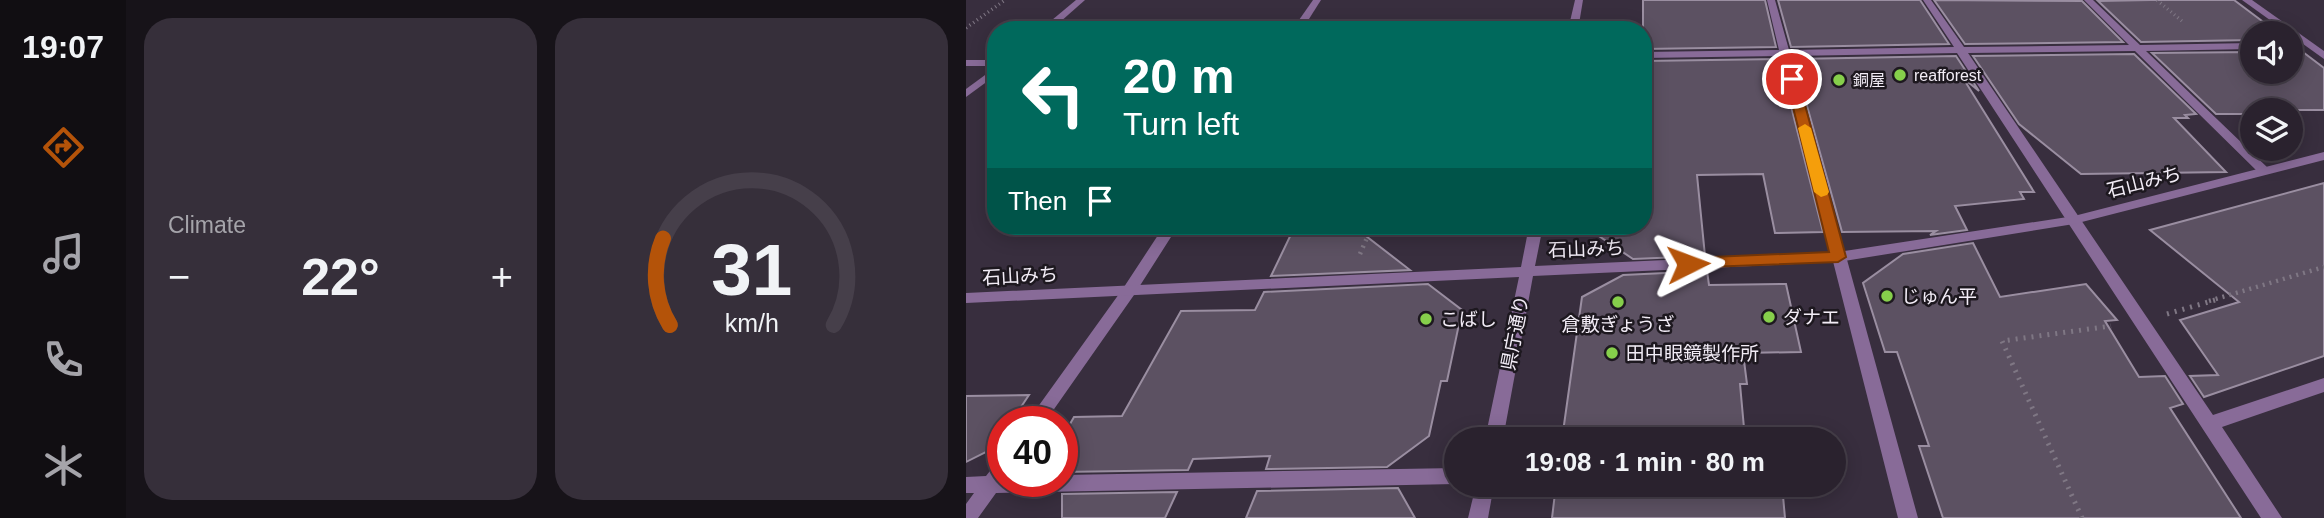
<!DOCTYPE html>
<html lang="en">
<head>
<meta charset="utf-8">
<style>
	body { margin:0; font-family:Helvetica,"Noto Sans JP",sans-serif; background:#362f3a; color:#f1f3f6; height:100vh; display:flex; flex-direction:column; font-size:26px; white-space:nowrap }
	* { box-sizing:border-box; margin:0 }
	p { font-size:23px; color:#a5a4aa }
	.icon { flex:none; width:38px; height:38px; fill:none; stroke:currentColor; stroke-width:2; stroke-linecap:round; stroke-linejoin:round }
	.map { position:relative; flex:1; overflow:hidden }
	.details { display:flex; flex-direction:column; gap:18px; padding:18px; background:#171319; width:840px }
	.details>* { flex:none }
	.top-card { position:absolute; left:21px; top:21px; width:665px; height:214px; border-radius:28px; box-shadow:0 4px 18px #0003,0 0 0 2px #463f4a; background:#00695c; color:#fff; overflow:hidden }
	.buttons { position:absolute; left:1274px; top:21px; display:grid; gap:14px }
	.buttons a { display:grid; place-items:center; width:63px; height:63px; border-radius:50%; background:#2a222e; box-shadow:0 4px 18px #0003,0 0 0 2px #463f4a; font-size:35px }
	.speed { position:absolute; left:21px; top:406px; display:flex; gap:14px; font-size:35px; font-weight:700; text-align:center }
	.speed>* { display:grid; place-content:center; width:91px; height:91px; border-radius:50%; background:#2a222e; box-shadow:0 4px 18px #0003,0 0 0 2px #463f4a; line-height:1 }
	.speed .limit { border:10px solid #d22; background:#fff; color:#111 }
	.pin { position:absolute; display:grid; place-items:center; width:60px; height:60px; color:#fff; margin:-30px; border:4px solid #fff; border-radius:50%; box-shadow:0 2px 7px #0007 }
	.me { position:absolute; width:77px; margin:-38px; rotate:87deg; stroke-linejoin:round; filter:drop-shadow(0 0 5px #0008) }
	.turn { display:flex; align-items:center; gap:24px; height:147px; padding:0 21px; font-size:32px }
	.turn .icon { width:91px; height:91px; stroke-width:2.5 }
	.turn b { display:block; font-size:49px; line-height:60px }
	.then { display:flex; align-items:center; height:66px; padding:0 21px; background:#0003; gap:14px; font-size:26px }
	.big { font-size:52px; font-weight:700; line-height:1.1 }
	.details .widget { flex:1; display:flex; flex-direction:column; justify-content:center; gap:10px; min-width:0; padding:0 24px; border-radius:28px; background:#362f3a }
	.details .dial { align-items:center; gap:0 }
	.dial svg { height:182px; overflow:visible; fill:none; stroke:#463f4a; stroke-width:7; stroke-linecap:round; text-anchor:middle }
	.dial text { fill:#f1f3f6; stroke:none }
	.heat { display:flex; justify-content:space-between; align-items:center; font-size:38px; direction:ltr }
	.details .tiles { flex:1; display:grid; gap:18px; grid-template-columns:repeat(2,1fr) }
	.trip { position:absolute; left:478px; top:427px; width:402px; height:70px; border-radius:35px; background:#2a222e; box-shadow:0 4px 18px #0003,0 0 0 2px #463f4a; font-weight:700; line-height:70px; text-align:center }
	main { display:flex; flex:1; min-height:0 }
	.menu { display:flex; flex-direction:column; width:126px; justify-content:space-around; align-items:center; background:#110e12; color:#a5a4aa }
	.menu .icon { width:49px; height:49px }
	.menu .on { color:#b45309 }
	.menu b { font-size:32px; color:#f1f3f6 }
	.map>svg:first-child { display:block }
	.building { fill:#5c5162; stroke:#9a8ea1; stroke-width:2 }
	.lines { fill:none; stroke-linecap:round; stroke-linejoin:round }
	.path-far2 { stroke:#7f7784; stroke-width:3.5; stroke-dasharray:1 3.5; stroke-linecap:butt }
	.path-far1 { stroke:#7f7784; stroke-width:4.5; stroke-dasharray:2 5; stroke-linecap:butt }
	.path { stroke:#7f7784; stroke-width:5; stroke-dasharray:2 6; stroke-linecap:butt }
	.minor { fill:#886b98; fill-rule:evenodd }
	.tertiary { fill:#886b98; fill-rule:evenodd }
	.route { fill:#b45309; stroke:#753606; stroke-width:2 }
	.slow { fill:#f59e0b }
	.poi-dot { fill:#86cf4b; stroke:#1d181f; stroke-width:2.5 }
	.labels { text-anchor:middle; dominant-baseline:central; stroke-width:5; stroke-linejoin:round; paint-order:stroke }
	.far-poi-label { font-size:16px; fill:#f2ecf6; stroke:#1d181f; text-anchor:start }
	.street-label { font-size:19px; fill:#f2ecf6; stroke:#1d181f }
	.poi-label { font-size:19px; fill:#f2ecf6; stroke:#1d181f; text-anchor:start }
</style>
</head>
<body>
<main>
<nav class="menu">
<b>19:07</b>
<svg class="icon on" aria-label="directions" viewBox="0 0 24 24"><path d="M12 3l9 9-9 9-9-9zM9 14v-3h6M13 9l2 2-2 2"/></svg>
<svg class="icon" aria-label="music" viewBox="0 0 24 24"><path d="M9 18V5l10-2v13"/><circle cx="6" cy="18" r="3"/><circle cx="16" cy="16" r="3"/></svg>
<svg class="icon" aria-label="phone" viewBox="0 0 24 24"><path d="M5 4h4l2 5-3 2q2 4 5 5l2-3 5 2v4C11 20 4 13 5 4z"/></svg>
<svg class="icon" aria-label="climate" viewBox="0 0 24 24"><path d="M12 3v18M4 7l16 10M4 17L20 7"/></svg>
</nav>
<section class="details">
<div class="tiles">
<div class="widget"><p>Climate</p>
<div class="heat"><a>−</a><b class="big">22°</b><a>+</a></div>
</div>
<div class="widget dial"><svg viewBox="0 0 100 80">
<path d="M14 69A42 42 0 1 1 86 69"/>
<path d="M14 69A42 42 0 0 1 11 31" stroke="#b45309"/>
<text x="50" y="56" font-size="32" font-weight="700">31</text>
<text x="50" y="72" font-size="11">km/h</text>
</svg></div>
</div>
</section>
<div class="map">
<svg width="1358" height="518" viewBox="0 0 1358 518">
	<rect width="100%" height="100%" fill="#382e3e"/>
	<g class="building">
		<path d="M677,0H799L810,47L677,49Z"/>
		<path d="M812,0H954L983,44L825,47Z"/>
		<path d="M968,0L1116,1L1157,42L999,44Z"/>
		<path d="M1185,0H1268L1312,33H1286V40L1175,42L1132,1Z"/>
		<path d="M1325,43L1358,68V110H1286V114H1250L1186,53L1286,52V72H1325Z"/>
		<path d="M1168,54L1230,114L1219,115L1222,118H1208L1260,172L1115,174L1053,124L1007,56Z"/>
		<path d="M990,56L1013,91L997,78L1068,192H1054L1058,199L989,206L1001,230L964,235L970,231L876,232L828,59Z"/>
		<path d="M813,59L857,232L809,233L797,174L731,175L739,256L667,259L618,226H677V61Z"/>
		<path d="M1358,183V356L1238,397L1224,376L1252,375L1214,320L1273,302L1184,230Z"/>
		<path d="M329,226H387L444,270L305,276Z"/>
		<path d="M1007,243L1034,297L1120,284L1151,320L1139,321L1173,377L1199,376L1217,404L1204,408L1275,518H977L953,446H963L931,352H919L897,283L937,254Z"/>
		<path d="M741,271L743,285L820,284L835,352L777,353L781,384H774L779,439H596L616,297L657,275Z"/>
		<path d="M462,284L496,310L481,381H475L463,436L421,467L300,469L304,456L227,459L222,470L96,472V438L108,417L156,416L215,311L289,310L298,292Z"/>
		<path d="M63,395L45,422H37V433L26,449L0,462V396Z"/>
		<path d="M590,485H816L819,518H586Z"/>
		<path d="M432,488L449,518H280L291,491Z"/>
		<path d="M211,492L199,518H96V494Z"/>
	</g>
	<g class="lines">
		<g class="path-far2">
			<path d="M1191,0L1217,22"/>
			<path d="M0,28L39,0"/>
		</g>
		<g class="path-far1">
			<path d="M394,254L406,226"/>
			<path d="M1243,301L1358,267"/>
		</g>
		<g class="path">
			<path d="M1201,314L1249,300"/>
			<path d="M1116,518L1036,341L1145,326"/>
		</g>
		<g class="minor">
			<path d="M110,0H119L85,30H74Z"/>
			<path d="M347,0H355L336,30H326Z"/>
			<path d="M801,0H809L823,50L988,47L957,0H965L998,47L1163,45L1118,0H1127L1174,45L1286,43V49L1180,51L1302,168L1304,171L1298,175L1294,174L1169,51L1002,53L1247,415L1358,378V392L1256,427L1316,518H1295L991,53L825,56L952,518H932L815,56L677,58V52L813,50Z"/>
			<path d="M1276,0H1286L1358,51V59Z"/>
			<rect x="0" y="60" width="30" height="6"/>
			<path d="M30,67V75L0,97V89Z"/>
			<path d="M198,226H212L168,295L79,422H61L158,287Z"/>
			<path d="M37,460V481H96V475L490,468V484L30,493L12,518H0V504L8,493H0V477L20,476L31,462Z"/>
		</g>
		<g class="tertiary">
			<path d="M609,0H617L612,30H602Z"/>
			<path d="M1358,152V160L1108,224L872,262L567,276L537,439H519L553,277L0,303V293L555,267L563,226H577L569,266L872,252L1108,216Z"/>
			<path d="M510,485H528L522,518H502Z"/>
		</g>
	</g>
	<path class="route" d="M826,75L832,79L880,257L872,262L716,268L714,264L722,258L863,252L820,79Z"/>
	<path class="slow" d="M839,124L845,128L863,192L861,195L855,197L848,192L832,128Z"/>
	<g class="poi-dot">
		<circle cx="934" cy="75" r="7"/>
		<circle cx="873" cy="80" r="7"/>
		<circle cx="921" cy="296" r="7"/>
		<circle cx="652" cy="302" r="7"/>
		<circle cx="803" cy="317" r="7"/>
		<circle cx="460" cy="319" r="7"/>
		<circle cx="646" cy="353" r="7"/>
	</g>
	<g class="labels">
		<g class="far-poi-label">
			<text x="948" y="75">reafforest</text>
			<text x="887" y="80">銅屋</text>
		</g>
		<g class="street-label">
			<text transform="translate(1178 182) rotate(-14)">石山みち</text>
			<text transform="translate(620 249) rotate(-2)">石山みち</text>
			<text transform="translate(54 276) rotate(-3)">石山みち</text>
			<text transform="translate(549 333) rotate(-79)">県庁通り</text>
		</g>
		<g class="poi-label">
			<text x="935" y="296">じゅん平</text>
			<text x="817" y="317">ダナエ</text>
			<text x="474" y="319">こばし</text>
			<text x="652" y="324" text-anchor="middle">倉敷ぎょうざ</text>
			<text x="660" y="353">田中眼鏡製作所</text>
		</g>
	</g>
</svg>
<div class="buttons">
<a><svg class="icon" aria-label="sound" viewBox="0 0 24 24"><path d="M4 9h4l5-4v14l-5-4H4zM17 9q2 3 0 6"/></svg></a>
<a><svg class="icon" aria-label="layers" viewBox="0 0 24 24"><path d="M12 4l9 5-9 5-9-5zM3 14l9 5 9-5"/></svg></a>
</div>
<div class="speed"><div class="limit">40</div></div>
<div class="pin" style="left:826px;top:79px;background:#d93025"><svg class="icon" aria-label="arrive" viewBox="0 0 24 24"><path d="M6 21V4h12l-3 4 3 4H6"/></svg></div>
<svg class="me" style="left:722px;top:264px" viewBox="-20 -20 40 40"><path d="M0-17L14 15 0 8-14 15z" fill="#b45309" stroke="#fff" stroke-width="4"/></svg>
<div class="trip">19:08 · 1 min · 80 m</div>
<div class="top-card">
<div class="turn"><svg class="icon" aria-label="left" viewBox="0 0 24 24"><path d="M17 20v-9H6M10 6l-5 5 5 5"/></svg><div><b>20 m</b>Turn left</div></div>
<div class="then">Then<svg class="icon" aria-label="arrive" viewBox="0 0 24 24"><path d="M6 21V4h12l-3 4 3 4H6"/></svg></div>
</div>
</div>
</main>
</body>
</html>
